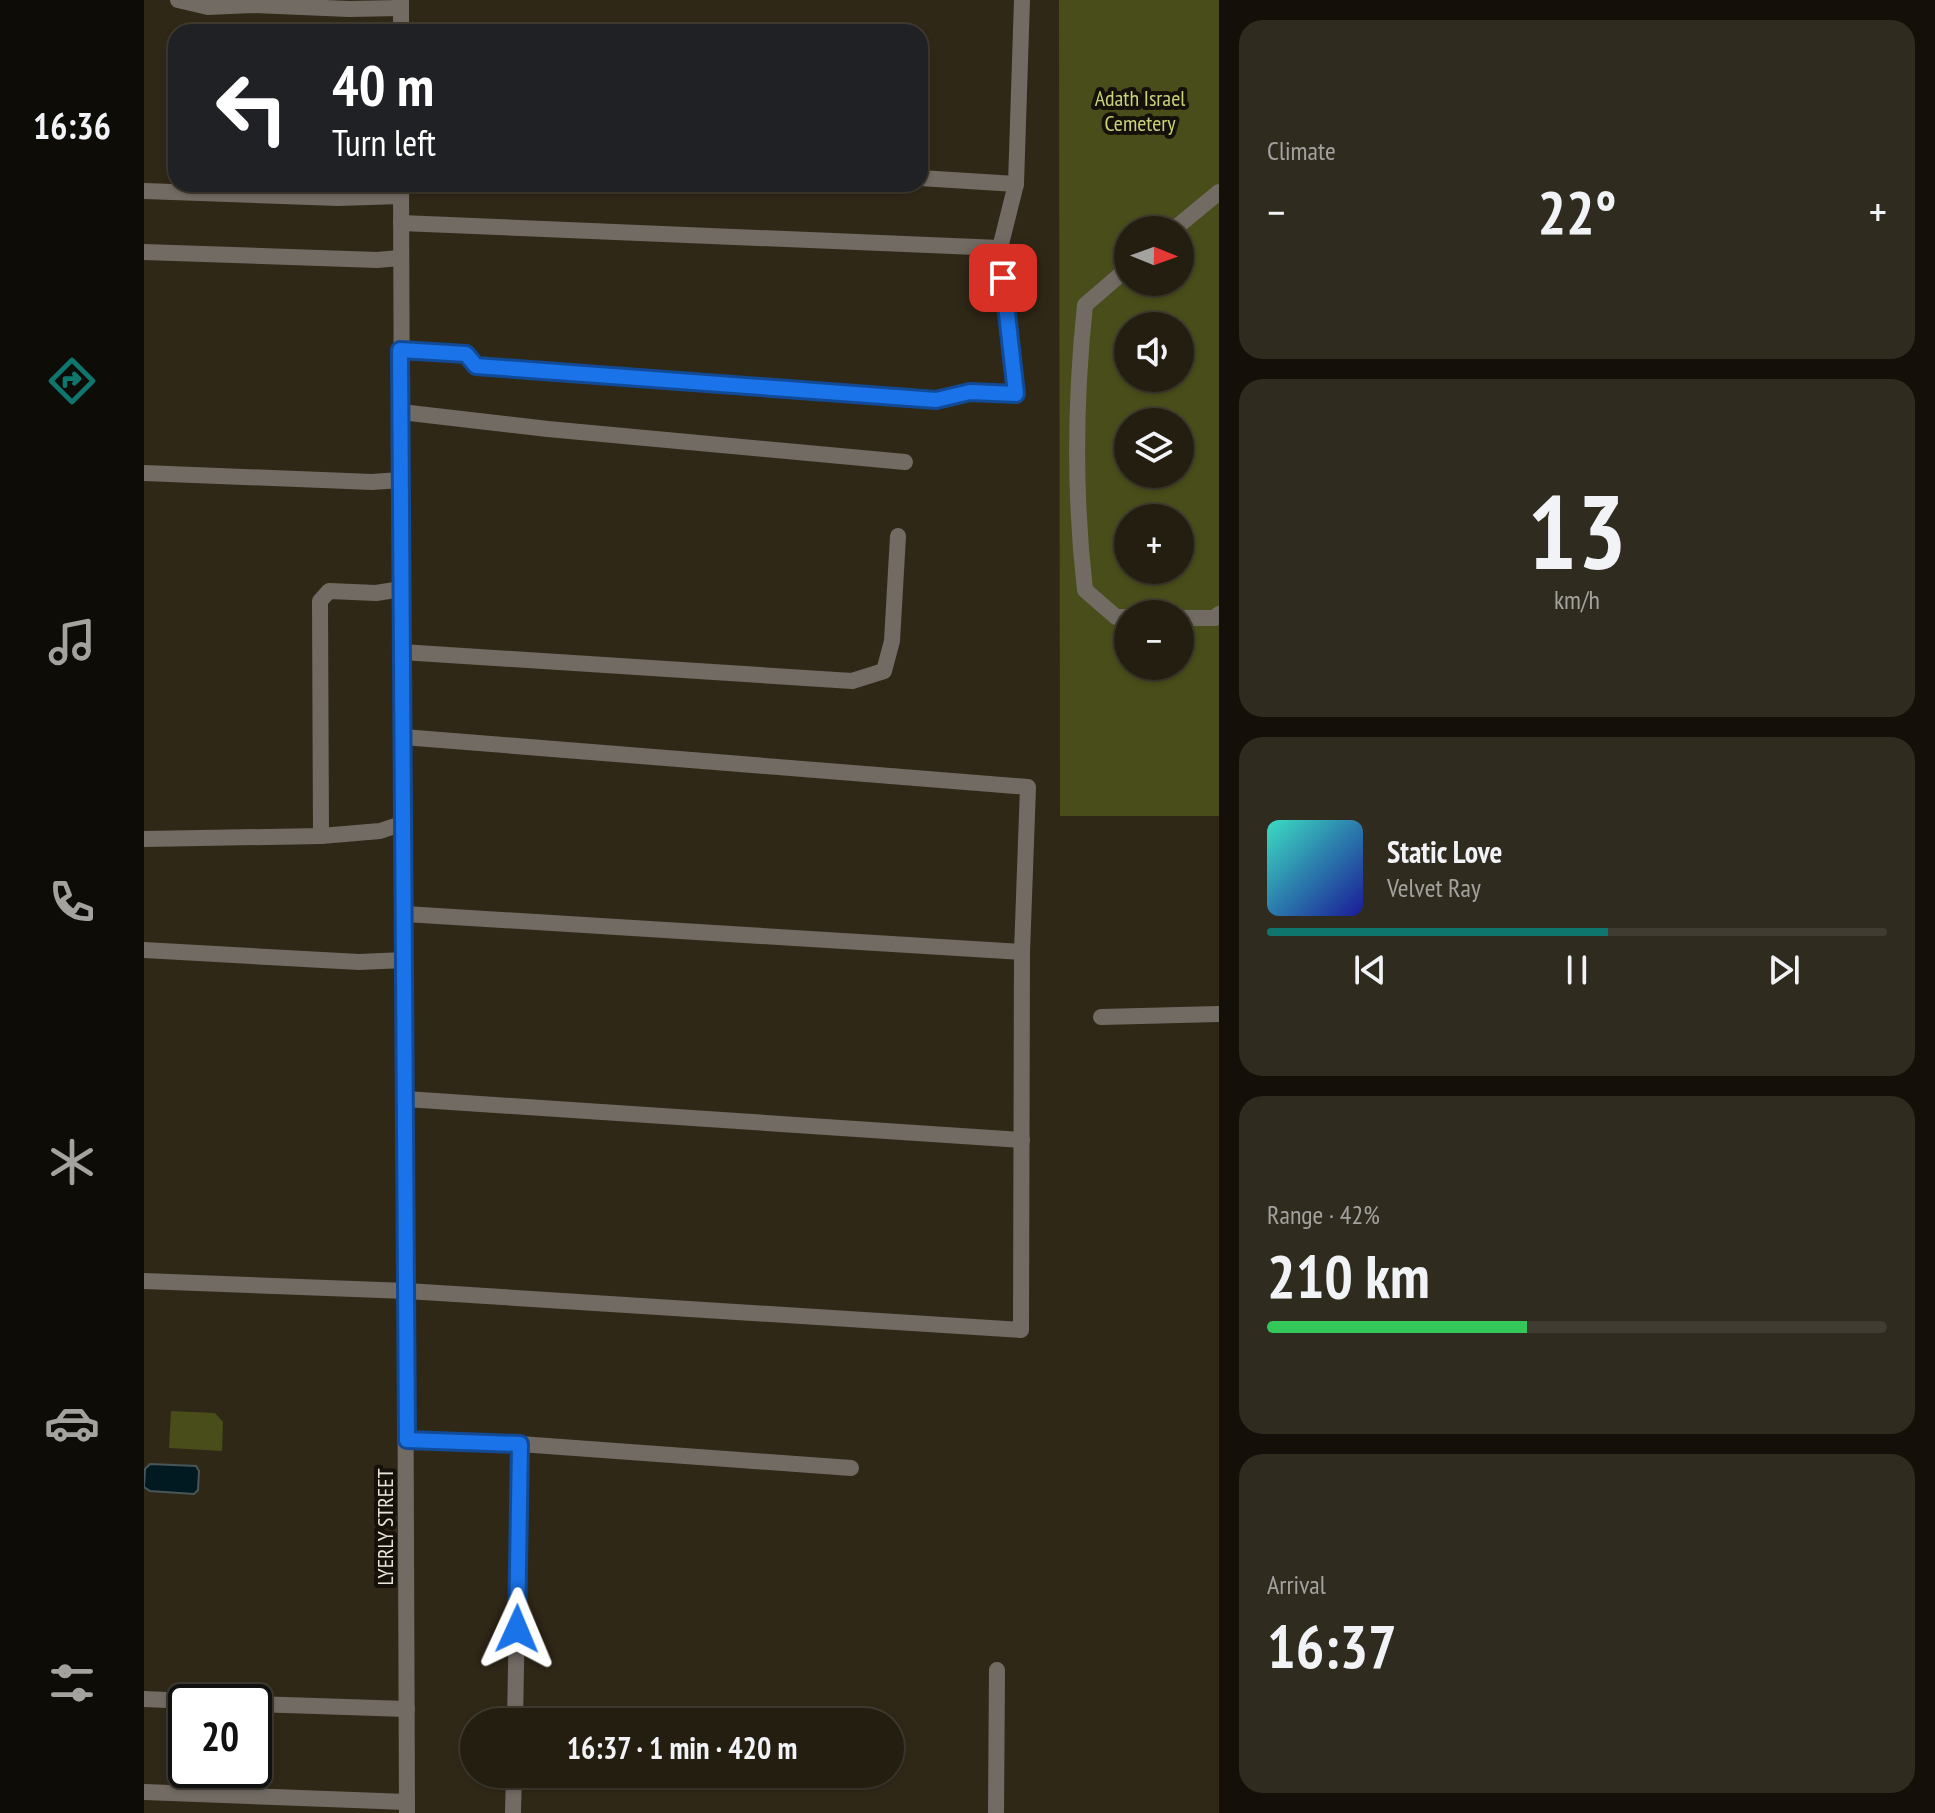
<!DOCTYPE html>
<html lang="en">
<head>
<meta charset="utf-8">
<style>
	body { margin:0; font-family:"PT Sans Narrow",sans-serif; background:#302b1f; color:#f1f3f6; height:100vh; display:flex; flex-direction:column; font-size:30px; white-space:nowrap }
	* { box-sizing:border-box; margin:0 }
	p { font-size:26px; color:#a3a29f }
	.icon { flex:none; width:44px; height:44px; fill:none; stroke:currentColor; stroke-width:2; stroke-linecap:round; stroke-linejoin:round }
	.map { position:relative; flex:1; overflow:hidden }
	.details { display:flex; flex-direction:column; gap:20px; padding:20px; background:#141009; width:716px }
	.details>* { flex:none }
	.guide { position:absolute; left:24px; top:24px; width:760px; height:168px; border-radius:24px; box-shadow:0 2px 6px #0004,0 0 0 2px #413c31; background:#202124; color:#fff; overflow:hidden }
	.needle { width:52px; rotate:91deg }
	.controls { position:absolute; left:970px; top:216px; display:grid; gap:16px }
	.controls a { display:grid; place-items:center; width:80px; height:80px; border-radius:50%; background:#241e11; box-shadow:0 2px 6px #0004,0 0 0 2px #413c31; font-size:40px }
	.speed { position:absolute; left:24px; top:1684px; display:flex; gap:16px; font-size:40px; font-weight:700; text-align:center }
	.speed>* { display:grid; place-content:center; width:104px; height:104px; border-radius:50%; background:#241e11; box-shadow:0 2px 6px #0004,0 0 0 2px #413c31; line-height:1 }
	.speed .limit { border:4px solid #111; border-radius:12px; background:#fff; color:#111 }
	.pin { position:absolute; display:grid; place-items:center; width:68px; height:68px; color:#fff; margin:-34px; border-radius:16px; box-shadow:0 4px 12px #0006 }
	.me { position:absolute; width:88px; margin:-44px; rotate:1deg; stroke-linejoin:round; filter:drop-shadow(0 0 6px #0008) }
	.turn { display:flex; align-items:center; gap:28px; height:168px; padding:0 32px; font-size:36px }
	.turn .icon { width:104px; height:104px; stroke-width:2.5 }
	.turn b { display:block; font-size:56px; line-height:68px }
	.big { font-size:60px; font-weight:600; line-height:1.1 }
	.details .widget { flex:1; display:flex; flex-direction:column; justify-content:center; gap:12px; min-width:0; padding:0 28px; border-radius:24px; background:#302b1f }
	.details .dial { align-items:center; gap:0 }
	.dial b { font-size:104px; line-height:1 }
	.song { display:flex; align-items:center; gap:24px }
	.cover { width:96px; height:96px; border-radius:12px; background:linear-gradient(135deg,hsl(170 70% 55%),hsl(240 70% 35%)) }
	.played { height:8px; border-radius:4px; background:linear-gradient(90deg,#0f766e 55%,#413c31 55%) }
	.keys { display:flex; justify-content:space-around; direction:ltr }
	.heat { display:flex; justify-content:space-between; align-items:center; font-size:44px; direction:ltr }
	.charge { height:12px; border-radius:6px; background:linear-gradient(90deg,#34c759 42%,#413c31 0) }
	.trip { position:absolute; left:316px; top:1708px; width:444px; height:80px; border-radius:40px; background:#241e11; box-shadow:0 2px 6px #0004,0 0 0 2px #413c31; font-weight:600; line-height:80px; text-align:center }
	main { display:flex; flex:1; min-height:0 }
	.dock { display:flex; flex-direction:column; width:144px; justify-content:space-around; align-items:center; background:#0e0c07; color:#a3a29f }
	.dock .icon { width:56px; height:56px }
	.dock .current { color:#0f766e }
	.dock b { font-size:36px; color:#f1f3f6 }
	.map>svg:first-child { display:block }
	.green { fill:#484d19; fill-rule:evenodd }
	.water { fill:#011920; stroke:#475658; stroke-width:2 }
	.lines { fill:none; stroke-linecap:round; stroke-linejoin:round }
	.service { stroke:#726b64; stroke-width:16 }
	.minor { stroke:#726b64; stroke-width:16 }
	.route-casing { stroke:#114b97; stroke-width:20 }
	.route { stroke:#1a73e8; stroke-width:14 }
	.labels { text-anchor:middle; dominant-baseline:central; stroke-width:8; stroke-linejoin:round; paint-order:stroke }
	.park-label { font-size:22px; fill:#c9d378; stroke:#15110a }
	.street-label { font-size:22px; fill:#eae5da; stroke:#15110a }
</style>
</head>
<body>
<main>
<nav class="dock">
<b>16:36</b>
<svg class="icon current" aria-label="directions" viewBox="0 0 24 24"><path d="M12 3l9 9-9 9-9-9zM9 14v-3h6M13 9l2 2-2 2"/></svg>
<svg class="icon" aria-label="music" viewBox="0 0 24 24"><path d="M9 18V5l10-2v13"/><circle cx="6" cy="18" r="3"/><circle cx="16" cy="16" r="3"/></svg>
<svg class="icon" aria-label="phone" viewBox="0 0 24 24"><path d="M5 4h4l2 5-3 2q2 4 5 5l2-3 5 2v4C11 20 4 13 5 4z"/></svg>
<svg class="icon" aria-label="climate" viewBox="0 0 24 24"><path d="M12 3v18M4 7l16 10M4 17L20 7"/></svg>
<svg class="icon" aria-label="car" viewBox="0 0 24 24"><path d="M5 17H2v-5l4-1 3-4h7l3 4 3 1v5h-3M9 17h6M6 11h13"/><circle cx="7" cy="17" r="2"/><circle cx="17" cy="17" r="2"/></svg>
<svg class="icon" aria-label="filters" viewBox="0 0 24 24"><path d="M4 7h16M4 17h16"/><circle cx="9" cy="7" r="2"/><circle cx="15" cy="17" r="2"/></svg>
</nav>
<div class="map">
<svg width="1075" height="1813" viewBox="0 0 1075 1813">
	<rect width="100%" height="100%" fill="#302817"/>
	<g class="green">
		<path d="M915,0H1075V816H916ZM984,230H1036V282H984ZM984,326H1036V378H984ZM984,422H1036V474H984ZM984,518H1036V570H984ZM984,614H1036V666H984Z"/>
		<path d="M27,1411L71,1413L79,1422L78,1451L25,1448Z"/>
	</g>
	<path class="water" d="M6,1464L52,1466L55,1471L54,1490L50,1494L6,1491L0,1487L1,1469Z"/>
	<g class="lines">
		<g class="service">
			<path d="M34,0L64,7L108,5L205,9L257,8"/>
			<path d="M776,178L872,184"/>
			<path d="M0,191L194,198L257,196"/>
			<path d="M257,223L856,248L872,184L878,0"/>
			<path d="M1029,230L1075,192"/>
			<path d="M0,252L233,260L256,258"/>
			<path d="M984,268L941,305C931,399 930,495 941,590L972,617H984"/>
			<path d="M256,350L322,354L332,366L792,400L826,392L872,394L856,248"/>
			<path d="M257,412L404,429L761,462"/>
			<path d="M0,473L228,482L256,480"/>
			<path d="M1036,618H1071L1075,614"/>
			<path d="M258,652L708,681L740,671L748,641L754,536"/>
			<path d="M177,836L176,601L185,591L232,593L257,589"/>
			<path d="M0,839L177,836L236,831L260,823"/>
			<path d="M261,914L878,952"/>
			<path d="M0,950L215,962L261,960"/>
			<path d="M262,1099L878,1140"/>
			<path d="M0,1281L263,1291L877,1330L878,952L884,787L259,737"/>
			<path d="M263,1440L376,1444L371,1722"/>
			<path d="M376,1444L707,1468"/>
			<path d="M0,1699L68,1702"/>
			<path d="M110,1704L263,1709"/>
			<path d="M0,1792L263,1802"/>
			<path d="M369,1813L370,1774"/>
			<path d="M852,1813L853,1670"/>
		</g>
		<g class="minor">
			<path d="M257,0V32"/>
			<path d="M257,184L263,1813"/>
			<path d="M957,1017L1075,1014"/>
		</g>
	</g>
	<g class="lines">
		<defs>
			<path id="route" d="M373,1629L376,1444L263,1440L256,350L322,354L332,366L792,400L826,392L872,394L859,278"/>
		</defs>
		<use href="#route" class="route-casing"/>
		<use href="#route" class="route"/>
	</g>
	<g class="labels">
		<g class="park-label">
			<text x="996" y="98">Adath Israel<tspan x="996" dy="25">Cemetery</tspan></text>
		</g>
		<g class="street-label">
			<text transform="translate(241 1527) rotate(-90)">LYERLY STREET</text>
		</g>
	</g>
</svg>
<div class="controls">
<a><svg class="needle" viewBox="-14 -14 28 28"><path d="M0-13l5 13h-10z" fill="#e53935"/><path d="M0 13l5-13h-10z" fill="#a3a29f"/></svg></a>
<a><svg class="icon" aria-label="sound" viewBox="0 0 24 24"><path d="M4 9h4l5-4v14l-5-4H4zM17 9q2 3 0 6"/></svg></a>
<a><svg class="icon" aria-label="layers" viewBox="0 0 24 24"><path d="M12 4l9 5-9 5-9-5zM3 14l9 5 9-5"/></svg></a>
<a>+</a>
<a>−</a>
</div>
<div class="speed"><div class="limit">20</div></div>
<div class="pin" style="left:859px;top:278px;background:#d93025"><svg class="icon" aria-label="arrive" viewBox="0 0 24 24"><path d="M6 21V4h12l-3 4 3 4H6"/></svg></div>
<svg class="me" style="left:373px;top:1629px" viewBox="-20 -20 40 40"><path d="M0-17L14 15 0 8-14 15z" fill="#1a73e8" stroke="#fff" stroke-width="4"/></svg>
<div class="trip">16:37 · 1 min · 420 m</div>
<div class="guide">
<div class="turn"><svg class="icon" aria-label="left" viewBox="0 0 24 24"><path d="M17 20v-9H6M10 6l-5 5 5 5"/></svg><div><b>40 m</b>Turn left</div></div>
</div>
</div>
<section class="details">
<div class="widget"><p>Climate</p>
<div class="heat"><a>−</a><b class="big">22°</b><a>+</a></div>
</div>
<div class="widget dial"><b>13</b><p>km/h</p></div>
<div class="widget">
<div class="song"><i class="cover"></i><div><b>Static Love</b><p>Velvet Ray</p></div></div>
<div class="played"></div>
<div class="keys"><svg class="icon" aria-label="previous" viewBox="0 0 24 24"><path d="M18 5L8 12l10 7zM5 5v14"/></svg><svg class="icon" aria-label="pause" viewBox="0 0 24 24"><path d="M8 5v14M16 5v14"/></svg><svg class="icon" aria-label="next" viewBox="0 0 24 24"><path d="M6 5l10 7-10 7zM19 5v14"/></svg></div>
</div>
<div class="widget"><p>Range · 42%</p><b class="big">210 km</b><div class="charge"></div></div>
<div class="widget"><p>Arrival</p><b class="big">16:37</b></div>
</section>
</main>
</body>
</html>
